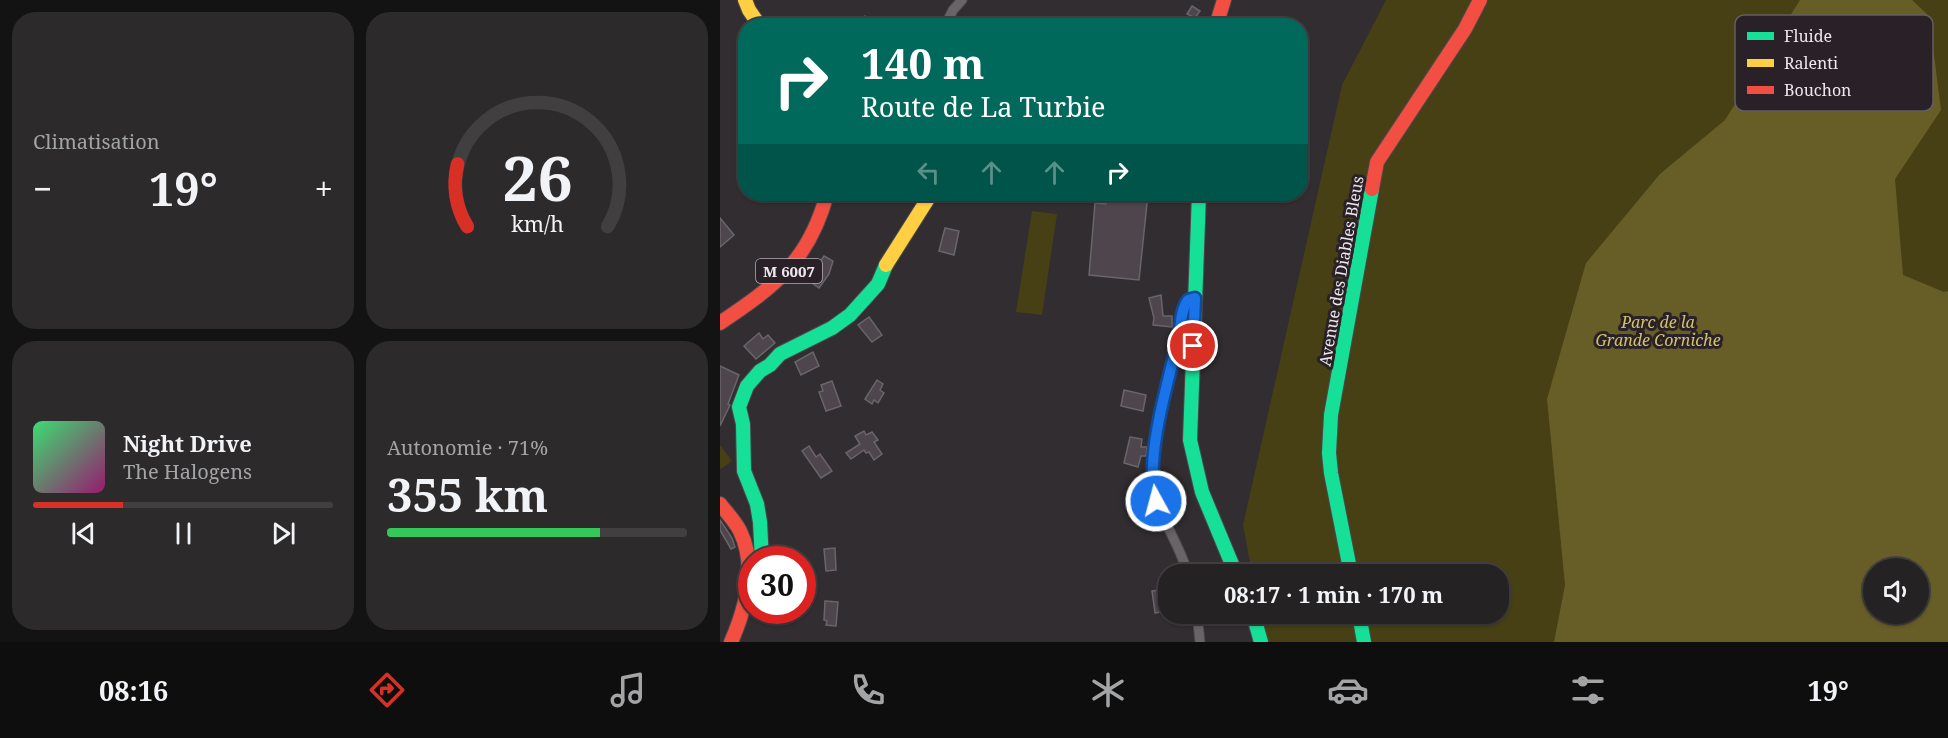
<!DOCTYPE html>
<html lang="fr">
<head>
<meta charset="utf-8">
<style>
	body { margin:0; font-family:"Noto Serif",serif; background:#2d2a2c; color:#f1f3f6; height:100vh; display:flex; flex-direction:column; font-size:22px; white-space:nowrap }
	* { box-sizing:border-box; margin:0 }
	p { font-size:20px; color:#a3a4a6 }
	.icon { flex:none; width:33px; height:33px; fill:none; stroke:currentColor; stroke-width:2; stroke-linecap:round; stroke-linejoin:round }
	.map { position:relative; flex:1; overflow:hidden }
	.details { display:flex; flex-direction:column; gap:12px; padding:12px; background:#141314; width:720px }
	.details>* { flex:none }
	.banner { position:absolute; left:18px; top:18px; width:570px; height:183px; border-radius:24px; box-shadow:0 2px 4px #0004,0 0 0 2px #423f41; background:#00695c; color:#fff; overflow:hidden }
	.fabs { position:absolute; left:1143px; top:558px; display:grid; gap:12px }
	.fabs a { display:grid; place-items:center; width:66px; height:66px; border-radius:50%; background:#252224; box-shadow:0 2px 4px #0004,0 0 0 2px #423f41; font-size:30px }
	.speed { position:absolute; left:18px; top:546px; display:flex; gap:12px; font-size:30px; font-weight:700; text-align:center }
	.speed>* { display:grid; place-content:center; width:78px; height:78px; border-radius:50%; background:#252224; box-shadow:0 2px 4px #0004,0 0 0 2px #423f41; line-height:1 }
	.speed .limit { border:9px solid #d22; background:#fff; color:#111 }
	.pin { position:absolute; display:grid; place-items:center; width:51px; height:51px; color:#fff; margin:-26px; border:3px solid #fff; border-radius:50%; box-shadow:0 2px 6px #0007 }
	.me { position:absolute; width:66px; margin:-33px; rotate:353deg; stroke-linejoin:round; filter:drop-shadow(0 0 4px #0008) }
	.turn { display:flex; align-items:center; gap:21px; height:126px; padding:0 24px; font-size:27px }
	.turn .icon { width:78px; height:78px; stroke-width:2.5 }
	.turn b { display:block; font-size:42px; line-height:51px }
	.lanes { display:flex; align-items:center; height:57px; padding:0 24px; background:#0003; justify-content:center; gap:30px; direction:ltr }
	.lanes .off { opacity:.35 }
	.big { font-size:45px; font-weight:700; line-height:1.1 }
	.details .card { flex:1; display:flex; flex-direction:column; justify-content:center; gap:9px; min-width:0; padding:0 21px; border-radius:24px; background:#2d2a2c }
	.details .dial { align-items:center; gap:0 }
	.dial svg { height:156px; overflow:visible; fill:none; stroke:#423f41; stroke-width:7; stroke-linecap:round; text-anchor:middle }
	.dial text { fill:#f1f3f6; stroke:none }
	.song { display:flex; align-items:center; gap:18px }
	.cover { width:72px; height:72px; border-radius:9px; background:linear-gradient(135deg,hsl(140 70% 55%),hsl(320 70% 35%)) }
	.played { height:6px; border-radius:3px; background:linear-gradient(90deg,#d93025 30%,#423f41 30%) }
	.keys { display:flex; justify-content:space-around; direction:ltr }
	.heat { display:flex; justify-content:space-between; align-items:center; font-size:33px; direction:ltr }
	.charge { height:9px; border-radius:4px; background:linear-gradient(90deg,#34c759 71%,#423f41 0) }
	.details .tiles { flex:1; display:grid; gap:12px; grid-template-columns:repeat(2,1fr) }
	.trip { position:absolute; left:438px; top:564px; width:351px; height:60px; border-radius:24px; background:#252224; box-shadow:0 2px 4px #0004,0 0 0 2px #423f41; font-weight:700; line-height:60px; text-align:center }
	.dock { display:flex; height:96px; justify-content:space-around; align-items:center; background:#0f0e0e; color:#a3a4a6 }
	.dock .icon { width:42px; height:42px }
	.dock .selected { color:#d93025 }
	.dock b { font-size:27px; color:#f1f3f6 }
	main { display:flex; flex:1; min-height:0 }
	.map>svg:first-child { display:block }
	.green { fill:#474014; fill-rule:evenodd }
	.forest { fill:#675d27; fill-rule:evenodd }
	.building { fill:#4f454d; stroke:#696568; stroke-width:1.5 }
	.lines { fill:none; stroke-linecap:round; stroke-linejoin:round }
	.street-casing { stroke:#4c484b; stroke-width:11 }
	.fast-casing { stroke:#4c484b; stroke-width:16 }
	.slow-casing { stroke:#4c484b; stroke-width:16 }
	.jam-casing { stroke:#4c484b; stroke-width:16 }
	.street { stroke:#686467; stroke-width:9 }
	.fast { stroke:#16e098; stroke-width:14 }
	.slow { stroke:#ffcf43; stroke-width:14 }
	.jam { stroke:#f24e42; stroke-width:14 }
	.route-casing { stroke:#114b97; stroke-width:15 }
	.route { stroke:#1a73e8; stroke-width:10 }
	.labels { text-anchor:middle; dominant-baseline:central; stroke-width:6; stroke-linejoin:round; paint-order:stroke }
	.shield { fill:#292127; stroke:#b3acb2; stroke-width:1.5 }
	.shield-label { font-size:15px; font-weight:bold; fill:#eee8ed }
	.street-label { font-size:16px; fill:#eee8ed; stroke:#292127 }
	.park-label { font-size:16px; font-style:italic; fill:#d1c368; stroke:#292127 }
	.key { fill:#292127; stroke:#645d62; stroke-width:1.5 }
	.key-label { font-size:16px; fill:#eee8ed }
</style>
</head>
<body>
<main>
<section class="details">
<div class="tiles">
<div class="card"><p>Climatisation</p>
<div class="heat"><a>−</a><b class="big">19°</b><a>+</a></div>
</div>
<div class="card dial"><svg viewBox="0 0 100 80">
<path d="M14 69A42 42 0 1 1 86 69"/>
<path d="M14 69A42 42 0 0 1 9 37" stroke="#d93025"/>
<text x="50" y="56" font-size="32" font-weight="700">26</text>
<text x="50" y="72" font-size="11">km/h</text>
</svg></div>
<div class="card">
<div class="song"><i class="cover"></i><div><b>Night Drive</b><p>The Halogens</p></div></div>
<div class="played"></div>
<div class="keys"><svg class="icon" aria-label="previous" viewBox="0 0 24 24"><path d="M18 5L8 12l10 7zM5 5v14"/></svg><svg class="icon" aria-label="pause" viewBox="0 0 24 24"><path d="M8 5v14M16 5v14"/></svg><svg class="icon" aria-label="next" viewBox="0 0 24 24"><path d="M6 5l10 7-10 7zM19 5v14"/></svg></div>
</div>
<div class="card"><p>Autonomie · 71%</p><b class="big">355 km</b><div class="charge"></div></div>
</div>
</section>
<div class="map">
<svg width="1228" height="642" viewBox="0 0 1228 642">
	<rect width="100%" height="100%" fill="#312d30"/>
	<g class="green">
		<path d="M666,0H1228V642H544L539,614H778V574H532L523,525L622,85ZM1154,568H1198V614H1154Z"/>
		<path d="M312,211L337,214L322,315L296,312Z"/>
		<path d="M0,445L12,461L1,469L0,468Z"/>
	</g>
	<path class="forest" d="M1080,0H1192L1209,16L1221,110L1175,179L1183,275L1224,292L1228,291V642H834L845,585L827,399L866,263L940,174L1005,120ZM1154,568H1198V614H1154Z"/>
	<g class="building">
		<path d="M472,6L480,11L475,18L467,14Z"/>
		<path d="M145,16L150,26H131Z"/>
		<path d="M387,194H428L419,280L369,275L375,203L386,204Z"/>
		<path d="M0,218L14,235L0,247Z"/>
		<path d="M225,228L239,231L234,255L219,251Z"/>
		<path d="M104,256L113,261L109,274L99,288L88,280Z"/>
		<path d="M441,295L443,316H452V327L433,325L434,318L429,298Z"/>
		<path d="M149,317L162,335L152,342L138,325Z"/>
		<path d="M39,333L43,339L48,335L55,343L36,359L24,346Z"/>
		<path d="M93,352L99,366L81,375L75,362Z"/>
		<path d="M0,366L19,375L8,404L10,405L0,426Z"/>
		<path d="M157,380L163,384L160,390L164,393L158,403L154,400L152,404L145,399Z"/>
		<path d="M112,381L121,406L106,411L99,392L103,391L101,385Z"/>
		<path d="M404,390L426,395L423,411L401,406Z"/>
		<path d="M144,431L146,435L152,432L158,440L154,442L162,454L154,460L149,452L146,453L144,450L131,459L126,453L140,444L135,436Z"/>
		<path d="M410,437L422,439L421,447H427L426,456H421L418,467L404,463Z"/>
		<path d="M89,446L96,457L100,454L112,471L101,478L82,451Z"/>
		<path d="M0,520L12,538L15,547L11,549L0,530Z"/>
		<path d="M115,548L116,570L106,571L104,549Z"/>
		<path d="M447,589L448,611L435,613L432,591Z"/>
		<path d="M105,601L118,602L116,626L106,625L107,621L104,620Z"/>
	</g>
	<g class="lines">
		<defs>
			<g id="street">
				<path d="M225,26L233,10L242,0"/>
				<path d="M468,574C460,545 440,519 434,489C426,452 449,378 458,339C461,327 460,310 468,299L475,298"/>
				<path d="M477,614L480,642"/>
			</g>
			<g id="fast">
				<path d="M479,194L470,440L482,492L516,574"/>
				<path d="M42,560L40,522L37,504L24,471L23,424L19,407L27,386L40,371L50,365L60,354L112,328L130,315L158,284L166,265"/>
				<path d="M631,574L611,473L609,453L611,415L652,189"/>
				<path d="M533,614L541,642"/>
				<path d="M639,614L644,642"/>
			</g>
			<g id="slow">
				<path d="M25,0L29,10L40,26"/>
				<path d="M166,265L211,194"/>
			</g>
			<g id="jam">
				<path d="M496,26L504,0"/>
				<path d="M652,189L657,162L745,29L760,0"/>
				<path d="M0,323C55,286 89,261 107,194"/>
				<path d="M0,504C7,513 15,521 20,531C37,566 26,608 11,642"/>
			</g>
		</defs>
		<use href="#street" class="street-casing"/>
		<use href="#fast" class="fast-casing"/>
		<use href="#slow" class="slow-casing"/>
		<use href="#jam" class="jam-casing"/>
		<use href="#street" class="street"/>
		<use href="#fast" class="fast"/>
		<use href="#slow" class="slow"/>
		<use href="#jam" class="jam"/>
	</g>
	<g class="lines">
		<defs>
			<path id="route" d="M436,501C434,489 432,477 433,464C435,424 450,375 459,335C461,324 461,309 468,300L475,298L473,346"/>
		</defs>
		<use href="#route" class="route-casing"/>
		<use href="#route" class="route"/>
	</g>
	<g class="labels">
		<rect class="shield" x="36" y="259" width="66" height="24" rx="4.5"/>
		<g class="shield-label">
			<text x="69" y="271">M 6007</text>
		</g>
		<g class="street-label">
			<text transform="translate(621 271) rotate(-80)">Avenue des Diables Bleus</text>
		</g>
		<g class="park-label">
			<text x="938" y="322">Parc de la<tspan x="938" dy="18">Grande Corniche</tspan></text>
		</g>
	</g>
	<rect x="1015" y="15" width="198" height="96" rx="9" class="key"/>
	<rect x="1027" y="32" width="27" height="8" fill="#16e098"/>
	<rect x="1027" y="59" width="27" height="8" fill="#ffcf43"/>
	<rect x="1027" y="86" width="27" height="8" fill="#f24e42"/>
	<g class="key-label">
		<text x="1064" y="42">Fluide</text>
		<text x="1064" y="69">Ralenti</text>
		<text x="1064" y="96">Bouchon</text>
	</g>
</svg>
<div class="fabs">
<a><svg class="icon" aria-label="sound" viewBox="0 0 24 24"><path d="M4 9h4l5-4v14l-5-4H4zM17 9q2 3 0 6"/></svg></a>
</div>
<div class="speed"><div class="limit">30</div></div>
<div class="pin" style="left:473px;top:346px;background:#d93025"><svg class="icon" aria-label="arrive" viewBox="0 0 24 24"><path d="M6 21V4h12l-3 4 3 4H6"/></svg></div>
<svg class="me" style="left:436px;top:501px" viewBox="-20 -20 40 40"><circle r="17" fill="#1a73e8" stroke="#fff" stroke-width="3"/><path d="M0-11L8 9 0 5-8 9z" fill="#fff"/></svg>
<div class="trip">08:17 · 1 min · 170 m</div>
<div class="banner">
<div class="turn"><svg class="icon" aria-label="right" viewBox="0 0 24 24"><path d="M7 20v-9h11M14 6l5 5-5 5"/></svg><div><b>140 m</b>Route de La Turbie</div></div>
<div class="lanes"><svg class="icon off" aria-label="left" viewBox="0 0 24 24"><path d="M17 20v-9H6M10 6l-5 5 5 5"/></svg><svg class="icon off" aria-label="ahead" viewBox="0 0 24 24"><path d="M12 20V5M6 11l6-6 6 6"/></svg><svg class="icon off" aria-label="ahead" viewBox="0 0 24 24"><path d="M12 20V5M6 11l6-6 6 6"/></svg><svg class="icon" aria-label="right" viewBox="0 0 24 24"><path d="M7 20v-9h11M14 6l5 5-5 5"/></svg></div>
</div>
</div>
</main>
<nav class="dock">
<b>08:16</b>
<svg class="icon selected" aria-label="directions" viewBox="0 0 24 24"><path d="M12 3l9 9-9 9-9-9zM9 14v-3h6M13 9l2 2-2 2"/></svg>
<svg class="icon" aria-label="music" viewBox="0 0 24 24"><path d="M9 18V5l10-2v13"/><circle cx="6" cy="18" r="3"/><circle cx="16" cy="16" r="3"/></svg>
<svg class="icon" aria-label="phone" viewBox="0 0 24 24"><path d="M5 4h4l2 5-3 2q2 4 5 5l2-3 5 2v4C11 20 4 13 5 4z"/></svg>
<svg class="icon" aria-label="climate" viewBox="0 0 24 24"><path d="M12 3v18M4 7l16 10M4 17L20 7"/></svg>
<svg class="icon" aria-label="car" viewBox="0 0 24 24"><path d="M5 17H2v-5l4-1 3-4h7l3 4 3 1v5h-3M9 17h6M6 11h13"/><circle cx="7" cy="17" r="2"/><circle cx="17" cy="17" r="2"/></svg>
<svg class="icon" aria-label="filters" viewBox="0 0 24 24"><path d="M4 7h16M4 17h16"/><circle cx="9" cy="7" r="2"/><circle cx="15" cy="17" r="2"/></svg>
<b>19°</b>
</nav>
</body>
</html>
